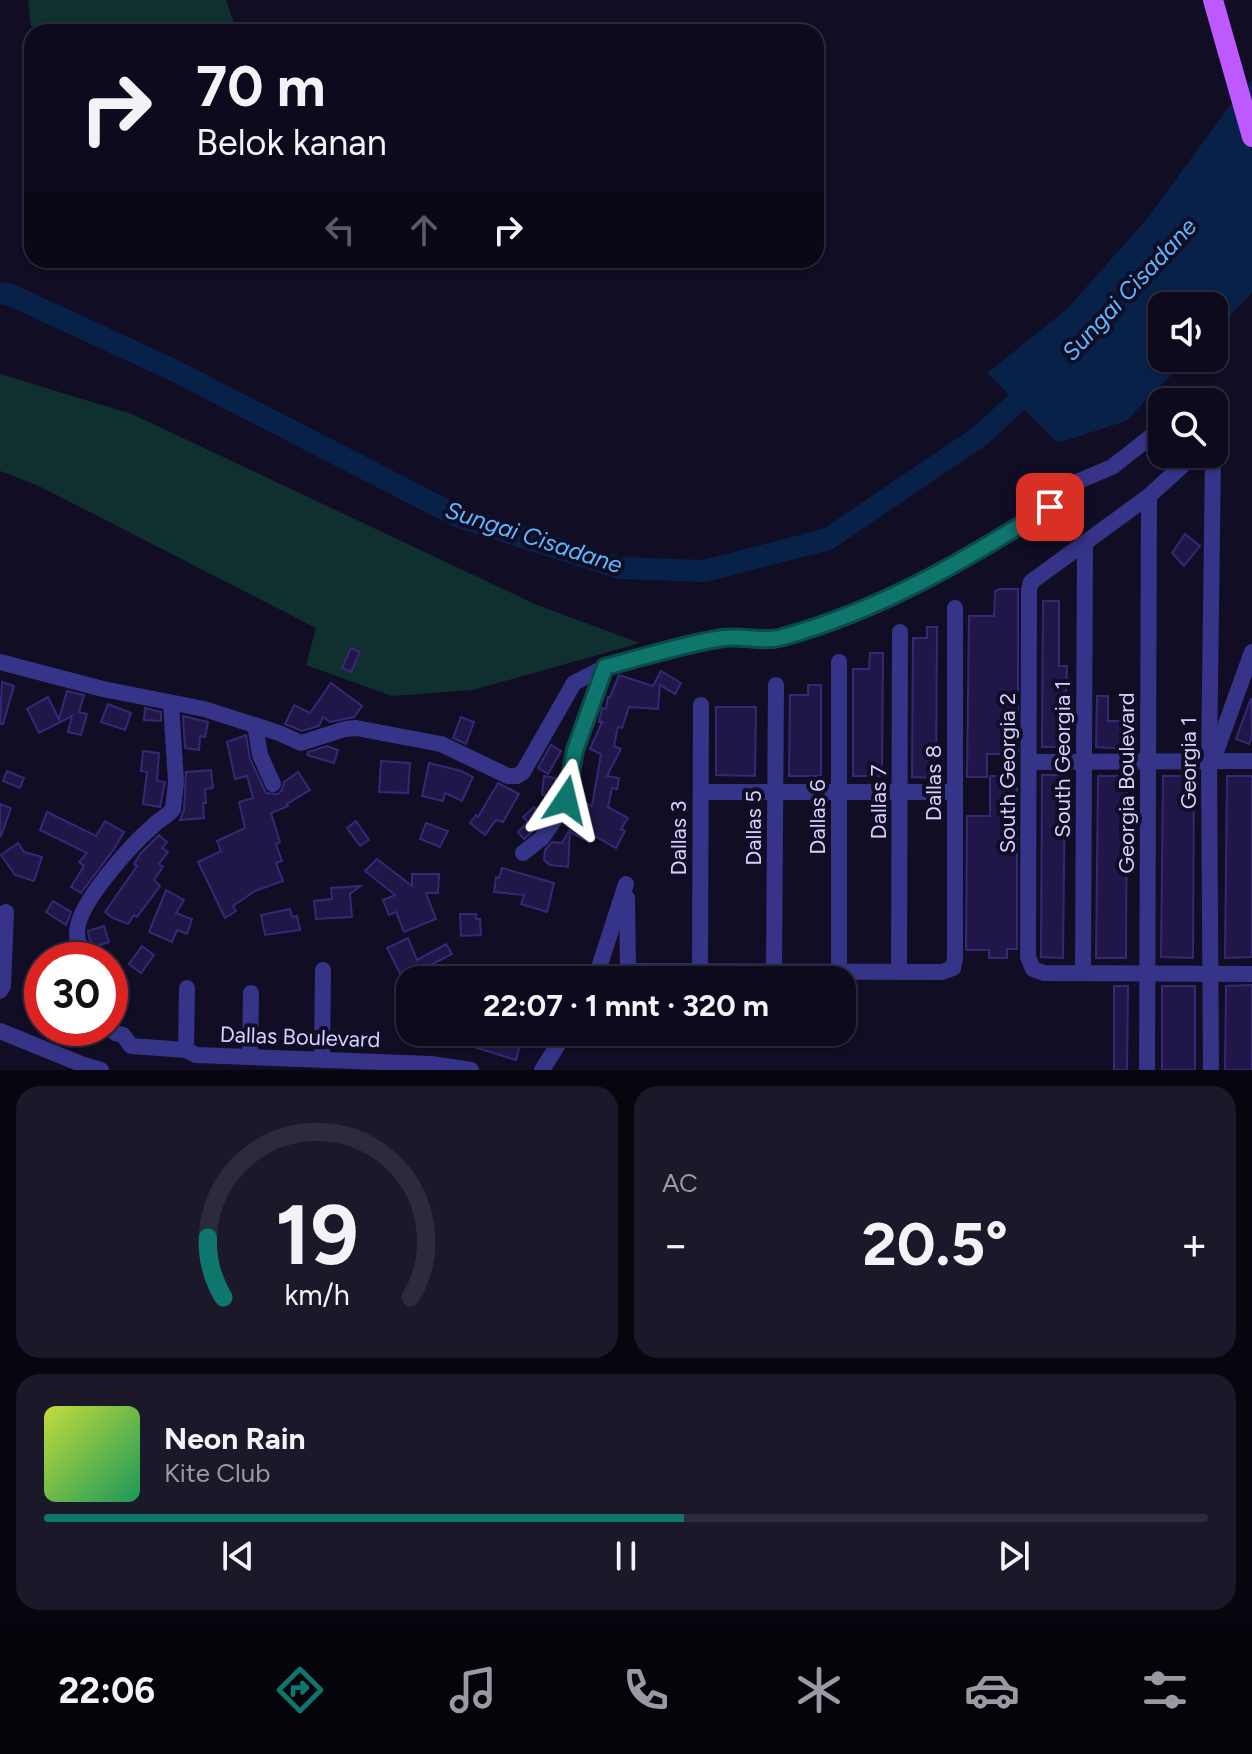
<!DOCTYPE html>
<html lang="id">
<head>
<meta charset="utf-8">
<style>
	body { margin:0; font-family:Figtree,sans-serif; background:#1a1829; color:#f1f3f6; height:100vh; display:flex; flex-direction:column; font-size:30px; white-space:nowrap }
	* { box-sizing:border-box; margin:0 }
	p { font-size:26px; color:#9a9aa3 }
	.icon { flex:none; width:44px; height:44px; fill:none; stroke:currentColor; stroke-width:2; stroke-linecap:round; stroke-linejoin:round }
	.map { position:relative; height:1070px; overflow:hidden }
	.drawer { display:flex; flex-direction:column; gap:16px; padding:16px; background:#07060f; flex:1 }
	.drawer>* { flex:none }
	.guide { position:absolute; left:24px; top:24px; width:800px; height:244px; border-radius:24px; box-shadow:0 2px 6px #0004,0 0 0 2px #2c2b3b; background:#0c0a1c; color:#f1f3f6; overflow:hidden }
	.buttons { position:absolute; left:1148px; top:292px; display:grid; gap:16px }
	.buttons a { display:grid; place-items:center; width:80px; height:80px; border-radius:16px; background:#0c0a1c; box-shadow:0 2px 6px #0004,0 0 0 2px #2c2b3b; font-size:40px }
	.speed { position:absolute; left:24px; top:942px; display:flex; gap:16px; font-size:40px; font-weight:700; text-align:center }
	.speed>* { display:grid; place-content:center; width:104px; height:104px; border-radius:50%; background:#0c0a1c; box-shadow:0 2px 6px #0004,0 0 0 2px #2c2b3b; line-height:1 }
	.speed .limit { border:12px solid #d22; background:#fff; color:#111 }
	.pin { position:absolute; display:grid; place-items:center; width:68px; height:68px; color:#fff; margin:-34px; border-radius:16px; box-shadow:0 4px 12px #0006 }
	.me { position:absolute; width:88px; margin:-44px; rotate:10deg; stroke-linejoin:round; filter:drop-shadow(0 0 6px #0008) }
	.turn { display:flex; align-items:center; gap:28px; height:168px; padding:0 40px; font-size:36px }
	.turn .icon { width:104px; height:104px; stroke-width:2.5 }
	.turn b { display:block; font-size:56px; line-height:68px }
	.lanes { display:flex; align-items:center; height:76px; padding:0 40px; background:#0003; justify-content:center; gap:40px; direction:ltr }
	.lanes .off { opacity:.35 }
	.big { font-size:60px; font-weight:700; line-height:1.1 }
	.drawer .widget { flex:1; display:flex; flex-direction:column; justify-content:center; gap:12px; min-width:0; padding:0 28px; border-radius:24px; background:#1a1829 }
	.drawer .dial { align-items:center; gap:0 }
	.dial svg { height:208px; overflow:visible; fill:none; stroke:#2c2b3b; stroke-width:7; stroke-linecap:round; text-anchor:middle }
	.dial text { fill:#f1f3f6; stroke:none }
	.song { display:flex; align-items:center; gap:24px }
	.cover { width:96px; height:96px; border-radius:12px; background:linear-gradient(135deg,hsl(70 70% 55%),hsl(150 70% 35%)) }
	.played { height:8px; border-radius:4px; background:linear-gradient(90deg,#0f766e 55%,#2c2b3b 55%) }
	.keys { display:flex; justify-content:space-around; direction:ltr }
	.heat { display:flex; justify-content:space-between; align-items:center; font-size:44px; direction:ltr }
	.drawer .tiles { flex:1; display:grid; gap:16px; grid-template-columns:1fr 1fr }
	.widget:last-child { grid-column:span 2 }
	.trip { position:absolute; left:396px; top:966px; width:460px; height:80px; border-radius:24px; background:#0c0a1c; box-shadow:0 2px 6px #0004,0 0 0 2px #2c2b3b; font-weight:700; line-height:80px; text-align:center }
	.menu { display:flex; height:128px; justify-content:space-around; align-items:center; background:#05040b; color:#9a9aa3 }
	.menu .icon { width:56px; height:56px }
	.menu .on { color:#0f766e }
	.menu b { font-size:36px; color:#f1f3f6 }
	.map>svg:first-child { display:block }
	.green { fill:#0f302e }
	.water { fill:#082149 }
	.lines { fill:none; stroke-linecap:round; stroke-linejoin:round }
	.river { stroke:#082149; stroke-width:22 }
	.building { fill:#201748; stroke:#362875; stroke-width:2 }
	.minor { stroke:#363488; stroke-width:16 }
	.major { stroke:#be58ff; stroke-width:20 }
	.route-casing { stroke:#0a4d48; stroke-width:20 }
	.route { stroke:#0f766e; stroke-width:14 }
	.labels { text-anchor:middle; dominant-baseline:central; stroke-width:8; stroke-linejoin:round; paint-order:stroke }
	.street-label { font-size:22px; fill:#d5d1ff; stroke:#100d25 }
	.water-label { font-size:24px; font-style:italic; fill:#5fb8ff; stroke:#100d25 }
</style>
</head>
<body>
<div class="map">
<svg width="1252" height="1070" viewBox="0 0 1252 1070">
	<rect width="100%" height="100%" fill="#100d25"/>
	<g class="green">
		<path d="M28,0H226L237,32H78L31,26Z"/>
		<path d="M0,374L132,414L537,605L640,643L473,690L392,696L306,665L316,628L39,486L0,471Z"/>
	</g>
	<path class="water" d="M1252,80V293L1214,331V306H1162V358H1188L1126,421L1058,443L987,373L1067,309L1146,220L1237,96Z"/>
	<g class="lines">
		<path class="river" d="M0,293L11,295L173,370L459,517L620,568L704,571L828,539L980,436L1038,383"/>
	</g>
	<g class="building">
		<path d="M1185,534L1200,546L1184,566L1172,553Z"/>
		<path d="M1000,589H1018V754H987V777H967L969,616H994L995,591Z"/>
		<path d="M1043,601H1059V666H1067L1064,747H1042Z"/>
		<path d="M927,627H937L936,778L912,777L913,638H927Z"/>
		<path d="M351,648L360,652L351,672L342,668Z"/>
		<path d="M870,653H883L882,776H853V669H869Z"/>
		<path d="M661,671L681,683L675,694L660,685L658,709L629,707L622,728L618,727L614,746L621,749L607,776L619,778L617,789L612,788L608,807L628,818L621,829L625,831L616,848L593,835L589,842L570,832L568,867L550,865L544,860L545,850L552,842L562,843L585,803L592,806L601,754L590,749L602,722H599L602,708L606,709L608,697H610L619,675L653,686Z"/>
		<path d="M2,682L14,686L3,724H0Z"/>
		<path d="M331,683L362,706L354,717L330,722L323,717L319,726L302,731L285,724L294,705L310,713Z"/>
		<path d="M808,685H821V776H789L790,695H808Z"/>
		<path d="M67,691L84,695L79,712L87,714L81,735L68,732L72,716L39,733L27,709L48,697L59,719Z"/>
		<path d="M1097,696H1108V721H1128L1127,749L1096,747Z"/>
		<path d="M1251,698L1252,736L1249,744L1236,739Z"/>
		<path d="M108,704L131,713L125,730L101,722Z"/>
		<path d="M716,707H756L755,776L716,775Z"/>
		<path d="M145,708L161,712V721L144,720Z"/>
		<path d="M183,716L208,722L205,737L200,736L199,750L185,748Z"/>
		<path d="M461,717L474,722L466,744L453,738Z"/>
		<path d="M246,735L250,759L266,793L278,794L282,790L284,782L298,772L310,790L287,804L288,806L271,813L280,842L276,844L282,861L276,863L283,881L255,891L233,906L236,911L225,918L198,862L221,851L217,841L245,828L239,802L253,798L247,776L235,779L227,742Z"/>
		<path d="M551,745L561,751L548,774L538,768Z"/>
		<path d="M327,746L338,750L334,763L307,755L308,752Z"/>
		<path d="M143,751L159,753L157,781L165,782L160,807L143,804L147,772L141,771Z"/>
		<path d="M381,761L410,763L408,793L379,792Z"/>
		<path d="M429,763L461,771L473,777L462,801L445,793L443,801L422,796Z"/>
		<path d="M211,770L213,788L205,789L206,803H203L204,818L180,820L184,810L186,772Z"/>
		<path d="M7,771L24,778L20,788L3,781Z"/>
		<path d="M1042,775H1065L1063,958L1041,957Z"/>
		<path d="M544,776L556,778L554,797L542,795Z"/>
		<path d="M990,776H1009V788H1017V949H1007V958H989V950H966L967,816H990Z"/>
		<path d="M1098,776H1127L1126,958H1096Z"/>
		<path d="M1163,776H1194L1193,958L1161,957Z"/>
		<path d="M1227,776H1252V957L1225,958Z"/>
		<path d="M498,783L519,794L503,822L496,820L485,835L470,823L476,815L478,817Z"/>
		<path d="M0,804L11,808L1,836H0Z"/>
		<path d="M534,807L543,817L534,830L524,839L518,832L528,822L523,817Z"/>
		<path d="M47,812L96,836L105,821L124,832L114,849L81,893L71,887L84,866L79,862L87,853L40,830Z"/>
		<path d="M356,821L369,840L360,846L347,828Z"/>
		<path d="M426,823L448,831L440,847L420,839Z"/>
		<path d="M159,835L167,842L162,848L168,852L159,864L163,867L154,880L160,886L137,917L134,915L128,924L113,918L105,912L137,866L134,864L141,853Z"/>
		<path d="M18,843L24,852L42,857L34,881L15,875L1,855Z"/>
		<path d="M377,859L412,886V874H439L438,893H426L436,919L404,932L396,912L389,915L383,900L395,895L365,871Z"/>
		<path d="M502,868L554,883L547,912L521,904L524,895L494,892L496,877L499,878Z"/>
		<path d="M361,886L350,894L352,917L316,919L314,901L332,899L331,888Z"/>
		<path d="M166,890L184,900L176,913L192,919L187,934L177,930L172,942L149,932Z"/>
		<path d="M53,901L71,912L66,925L46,912Z"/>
		<path d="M290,909L292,917L297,916L300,930L265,935L261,915Z"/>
		<path d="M460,914H476V919H480L481,935L461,936Z"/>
		<path d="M104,926L109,942L94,947L89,938L88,931Z"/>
		<path d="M408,938L417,960L446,944L452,954L403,979L387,948Z"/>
		<path d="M59,945L71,951L73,955L70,960L53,957Z"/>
		<path d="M142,946L154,955L141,973L129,964Z"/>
		<path d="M110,966L127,979L118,991L110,985Z"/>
		<path d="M1252,985V1070H1225L1226,986Z"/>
		<path d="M1114,986H1128L1127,1070H1114Z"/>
		<rect x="1162" y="986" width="33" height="84"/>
		<path d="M432,1032H487L521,1042L516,1060L432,1034Z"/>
	</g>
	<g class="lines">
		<g class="minor">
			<path d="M1195,454L1149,496L1031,582L1029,590L1028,957L1033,969L1044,973L1252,974"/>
			<path d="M1210,454L1213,457L1209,762L1211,1070"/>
			<path d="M0,662L103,689L204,709L279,733L301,743L345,729L356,728L441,744L508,776H517L523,772L574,683L605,667L726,637L753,640L780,638L873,606L967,559L1050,507L1079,481L1112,467L1162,428"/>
			<path d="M255,725L260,755L273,784"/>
			<path d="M1213,760L1252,652"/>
			<path d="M1029,762L1252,761"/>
			<path d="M701,792H955"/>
			<path d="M523,853L542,838L563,808L575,750L605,667"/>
			<path d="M627,898L628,971"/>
			<path d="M91,960C83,951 77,945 77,932C77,904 132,844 154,825C160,819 168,816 173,809L176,782L171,703"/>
			<path d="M700,971L701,705"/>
			<path d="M774,972L776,685"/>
			<path d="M839,972V662"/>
			<path d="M899,972L900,632"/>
			<path d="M1083,973L1085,546"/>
			<path d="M596,979L628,971L942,972L953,968L955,958V608"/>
			<path d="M595,980L626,884"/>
			<path d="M187,988L186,1050L196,1055L431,1064L471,1070"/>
			<path d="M0,991L3,986L6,912"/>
			<path d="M0,1031L81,1064L101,1070"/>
			<path d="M115,1033L123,1035L131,1046L186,1050"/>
			<path d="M250,1057L251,993"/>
			<path d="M322,1060L323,970"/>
			<path d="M542,1070L566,1032"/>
			<path d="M1147,1070L1149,496"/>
		</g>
		<path class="major" d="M1213,0L1252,137"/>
	</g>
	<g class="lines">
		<defs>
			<path id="route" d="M566,800L575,750L605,667C644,657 683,644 723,638C743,635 763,643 783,637C881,610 965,560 1050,507"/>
		</defs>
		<use href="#route" class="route-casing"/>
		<use href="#route" class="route"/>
	</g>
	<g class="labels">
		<g class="street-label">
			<text transform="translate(1062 759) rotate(-90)">South Georgia 1</text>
			<text transform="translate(1188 763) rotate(-90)">Georgia 1</text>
			<text transform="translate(1007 773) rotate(-90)">South Georgia 2</text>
			<text transform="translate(933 783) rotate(-90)">Dallas 8</text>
			<text transform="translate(1126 783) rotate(-90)">Georgia Boulevard</text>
			<text transform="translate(878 802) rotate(-90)">Dallas 7</text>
			<text transform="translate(817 817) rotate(-90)">Dallas 6</text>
			<text transform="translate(753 828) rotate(-90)">Dallas 5</text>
			<text transform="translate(678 838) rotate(-90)">Dallas 3</text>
			<text transform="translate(300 1037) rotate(2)">Dallas Boulevard</text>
		</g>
		<g class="water-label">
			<text transform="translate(1129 289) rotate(-47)">Sungai Cisadane</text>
			<text transform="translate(534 537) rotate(18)">Sungai Cisadane</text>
		</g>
	</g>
</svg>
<div class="buttons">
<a><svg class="icon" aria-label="sound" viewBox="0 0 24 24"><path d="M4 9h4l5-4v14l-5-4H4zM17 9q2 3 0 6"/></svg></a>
<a><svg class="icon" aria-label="search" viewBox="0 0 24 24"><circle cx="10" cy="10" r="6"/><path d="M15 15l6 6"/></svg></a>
</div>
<div class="speed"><div class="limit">30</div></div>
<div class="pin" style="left:1050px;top:507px;background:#d93025"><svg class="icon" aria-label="arrive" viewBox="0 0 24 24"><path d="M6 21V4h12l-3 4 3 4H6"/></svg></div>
<svg class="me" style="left:566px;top:800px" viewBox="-20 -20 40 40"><path d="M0-17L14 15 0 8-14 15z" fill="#0f766e" stroke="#fff" stroke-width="4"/></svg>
<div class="trip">22:07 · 1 mnt · 320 m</div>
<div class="guide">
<div class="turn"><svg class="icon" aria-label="right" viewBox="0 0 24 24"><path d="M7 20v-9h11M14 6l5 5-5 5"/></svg><div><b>70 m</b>Belok kanan</div></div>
<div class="lanes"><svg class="icon off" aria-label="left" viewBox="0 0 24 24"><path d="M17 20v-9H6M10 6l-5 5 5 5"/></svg><svg class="icon off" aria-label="ahead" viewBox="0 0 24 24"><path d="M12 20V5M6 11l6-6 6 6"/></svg><svg class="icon" aria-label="right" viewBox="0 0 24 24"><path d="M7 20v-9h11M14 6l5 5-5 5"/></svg></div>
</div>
</div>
<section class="drawer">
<div class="tiles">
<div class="widget dial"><svg viewBox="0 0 100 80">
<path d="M14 69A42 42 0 1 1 86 69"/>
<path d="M14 69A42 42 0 0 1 8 46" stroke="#0f766e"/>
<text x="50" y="56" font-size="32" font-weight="700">19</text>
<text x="50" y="72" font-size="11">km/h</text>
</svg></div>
<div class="widget"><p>AC</p>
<div class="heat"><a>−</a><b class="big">20.5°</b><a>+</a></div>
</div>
<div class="widget">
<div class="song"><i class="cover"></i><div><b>Neon Rain</b><p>Kite Club</p></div></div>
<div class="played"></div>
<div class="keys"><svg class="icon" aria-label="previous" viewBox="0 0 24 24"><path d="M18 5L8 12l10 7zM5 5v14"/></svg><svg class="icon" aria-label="pause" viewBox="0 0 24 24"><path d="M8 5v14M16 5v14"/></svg><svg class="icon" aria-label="next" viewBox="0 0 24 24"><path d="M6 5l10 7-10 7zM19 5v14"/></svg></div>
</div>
</div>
</section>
<nav class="menu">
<b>22:06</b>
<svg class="icon on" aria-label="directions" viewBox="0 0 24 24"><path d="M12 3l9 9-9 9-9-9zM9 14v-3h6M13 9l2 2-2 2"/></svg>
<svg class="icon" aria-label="music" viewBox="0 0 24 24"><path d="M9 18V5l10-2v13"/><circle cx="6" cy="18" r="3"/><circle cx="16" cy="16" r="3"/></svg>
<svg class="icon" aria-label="phone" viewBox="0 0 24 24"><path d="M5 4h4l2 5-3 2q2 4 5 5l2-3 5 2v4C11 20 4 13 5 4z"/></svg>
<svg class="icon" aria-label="climate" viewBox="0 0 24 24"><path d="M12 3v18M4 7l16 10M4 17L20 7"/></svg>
<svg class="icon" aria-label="car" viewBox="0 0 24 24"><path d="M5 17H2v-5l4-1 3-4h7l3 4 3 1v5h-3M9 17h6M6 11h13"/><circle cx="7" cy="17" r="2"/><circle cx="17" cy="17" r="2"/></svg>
<svg class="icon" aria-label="filters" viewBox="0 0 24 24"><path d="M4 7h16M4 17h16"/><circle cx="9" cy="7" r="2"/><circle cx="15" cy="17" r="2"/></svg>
</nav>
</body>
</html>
